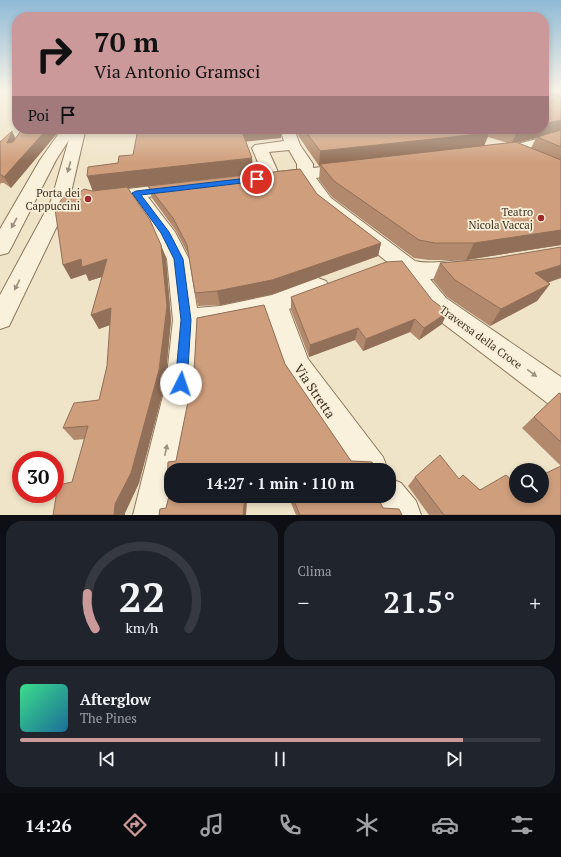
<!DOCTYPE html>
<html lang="it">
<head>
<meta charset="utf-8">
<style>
	body { margin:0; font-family:"PT Serif",serif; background:#20242c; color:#f1f3f6; height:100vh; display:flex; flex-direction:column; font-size:15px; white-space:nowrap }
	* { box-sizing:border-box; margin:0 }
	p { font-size:13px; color:#9ea1a6 }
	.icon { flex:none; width:22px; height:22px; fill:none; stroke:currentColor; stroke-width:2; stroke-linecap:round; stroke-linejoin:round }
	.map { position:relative; height:515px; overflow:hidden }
	.drawer { display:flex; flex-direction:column; gap:6px; padding:6px; background:#0d0f14; flex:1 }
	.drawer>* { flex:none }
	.hud { position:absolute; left:12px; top:12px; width:537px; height:122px; border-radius:16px; box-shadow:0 2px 6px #0003; background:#cc999b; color:#111; overflow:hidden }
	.controls { position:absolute; left:509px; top:463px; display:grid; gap:8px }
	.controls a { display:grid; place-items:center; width:40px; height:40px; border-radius:50%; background:#171b24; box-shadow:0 2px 6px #0003; font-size:20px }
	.speed { position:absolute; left:12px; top:451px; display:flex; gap:8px; font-size:20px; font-weight:700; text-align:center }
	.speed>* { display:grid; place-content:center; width:52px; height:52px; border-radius:50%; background:#171b24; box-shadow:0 2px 6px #0003; line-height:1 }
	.speed .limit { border:6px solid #d22; background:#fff; color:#111 }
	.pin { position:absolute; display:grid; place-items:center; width:34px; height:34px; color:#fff; margin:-17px; border:2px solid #fff; border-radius:50%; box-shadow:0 1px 4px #0007 }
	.me { position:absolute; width:44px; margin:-22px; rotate:4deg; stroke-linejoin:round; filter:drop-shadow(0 0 3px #0008) }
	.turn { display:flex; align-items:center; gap:14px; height:84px; padding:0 16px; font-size:18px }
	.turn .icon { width:52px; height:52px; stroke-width:2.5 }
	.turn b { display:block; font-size:28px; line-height:34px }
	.then { display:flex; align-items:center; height:38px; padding:0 16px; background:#0003; gap:8px; font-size:15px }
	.big { font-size:30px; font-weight:800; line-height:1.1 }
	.drawer .widget { flex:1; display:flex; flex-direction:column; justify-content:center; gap:6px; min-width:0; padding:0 14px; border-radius:16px; background:#20242c }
	.drawer .dial { align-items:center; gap:0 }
	.dial svg { height:104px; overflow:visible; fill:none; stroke:#363941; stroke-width:7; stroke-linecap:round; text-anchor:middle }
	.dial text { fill:#f1f3f6; stroke:none }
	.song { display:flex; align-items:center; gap:12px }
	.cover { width:48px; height:48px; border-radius:6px; background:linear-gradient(135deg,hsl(150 70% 55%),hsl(200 70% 35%)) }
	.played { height:4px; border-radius:2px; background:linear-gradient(90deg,#cc999b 85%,#363941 85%) }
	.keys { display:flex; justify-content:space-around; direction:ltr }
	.heat { display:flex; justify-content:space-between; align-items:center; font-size:22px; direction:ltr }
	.drawer .tiles { flex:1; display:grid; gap:6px; grid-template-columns:1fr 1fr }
	.widget:last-child { grid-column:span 2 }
	.trip { position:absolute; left:164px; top:463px; width:232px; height:40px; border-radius:16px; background:#171b24; box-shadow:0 2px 6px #0003; font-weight:800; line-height:40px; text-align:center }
	.dock { display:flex; height:64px; justify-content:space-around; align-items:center; background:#090b0e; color:#9ea1a6 }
	.dock .icon { width:28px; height:28px }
	.dock .current { color:#cc999b }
	.dock b { font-size:18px; color:#f1f3f6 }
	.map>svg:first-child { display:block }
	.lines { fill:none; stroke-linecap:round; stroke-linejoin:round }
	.minor-casing { stroke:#8d765c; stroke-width:2 }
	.tertiary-casing { stroke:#8d765c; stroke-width:2 }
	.minor { fill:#faf1dc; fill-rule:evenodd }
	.tertiary { fill:#faf1dc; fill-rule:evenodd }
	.wall { fill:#b2896c; fill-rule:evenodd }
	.shaded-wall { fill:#916f58 }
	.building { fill:#cf9f7d; stroke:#916f58 }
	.oneway { fill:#9c907e }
	.route { fill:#1a73e8; stroke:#114b97 }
	.poi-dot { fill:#9e2a2b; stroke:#f7eed8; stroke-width:1.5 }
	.labels { text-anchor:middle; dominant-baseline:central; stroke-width:3.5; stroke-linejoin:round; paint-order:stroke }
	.poi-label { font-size:11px; fill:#3d2e20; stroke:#f7eed8; text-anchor:end }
	.street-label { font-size:11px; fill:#3d2e20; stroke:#f7eed8 }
	.near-street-label { font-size:13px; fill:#3d2e20; stroke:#f7eed8 }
</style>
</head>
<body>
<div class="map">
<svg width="561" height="515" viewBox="0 0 561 515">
	<rect width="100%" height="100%" fill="#f0e4c8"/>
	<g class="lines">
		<defs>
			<g id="minor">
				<path d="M70,129H84L85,132L69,201L9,326L0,329V295L51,201L71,132Z"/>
				<path d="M280,129H294L300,145L313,164V168L349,164L355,166L357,169L355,172L316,178L331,198L415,261C435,266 456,257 475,262L478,268L475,274L467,276L430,279L446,298L561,377V410L550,405L428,312L399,272L393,271L390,264L317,206L300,179L272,183L266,182L252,148L255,145L284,141ZM289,150L297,164V170L278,172L269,152Z"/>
				<path d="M561,133V141C543,147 510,161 493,156L490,153L493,150Z"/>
				<path d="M180,183L186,184L189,188L186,192L148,197L175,232L189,259L197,308L220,306L272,295L318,278L326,281L330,287L326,293L289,309L308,359L383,457L388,470H349L286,375L266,316L220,326L199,329L196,384L180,470H171V496H175L171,515H133L166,384L173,320L167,259L155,233L131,199L101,202L95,201L92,197L95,193L101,192Z"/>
				<path d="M389,478L401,483L416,501L421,515H379L369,496H389Z"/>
			</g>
			<path id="tertiary" d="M62,129H76L56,160L11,248L8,253L0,255V229L40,160Z"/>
		</defs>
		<use href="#minor" class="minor-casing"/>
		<use href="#tertiary" class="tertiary-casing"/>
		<use href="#minor" class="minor"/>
		<use href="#tertiary" class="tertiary"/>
	</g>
	<g class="wall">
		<path d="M544,90H561V245L466,260H429L414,258L332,197L319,180L320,166H319L299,137L295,129H544ZM488,137L508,143L484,146ZM536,138L531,148L517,143L521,142Z"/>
		<path d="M138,129H281V138L246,141L252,158L253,174L157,185L317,194L381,243L378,256L273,294L220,305L198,306L195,293L189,256L176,231L152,198L148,186L127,188L161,245L166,259L171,320L165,384L139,483L125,513V515H53L72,482L85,439L74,440L63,428L99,400L107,366L110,325L99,329L91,315L102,277L89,281L86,274L71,279L63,265L92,191H93L118,163L133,155Z"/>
		<path d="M60,130L11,188L4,183H1L0,185V142L16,138Z"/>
		<path d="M495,258L547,282L550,284L537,301L490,326L447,297L433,280L440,263Z"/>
		<path d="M291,297L442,324L419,340L410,332L363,351L355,340L309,357L291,310Z"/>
		<path d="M264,305L285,364L351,461L372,462L377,470H171V496H247L246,515H159L160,509L166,508L170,491L167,486L168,462L176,461L194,372L197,318Z"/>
		<path d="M559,393L561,394V466L522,428Z"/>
		<path d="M463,475L480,490L516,496L561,515H429L408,486L415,477L459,479Z"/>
		<path d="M288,496H377L383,508L402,515H296Z"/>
	</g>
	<g class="shaded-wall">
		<path d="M561,120V132L537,137L536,138L511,144L518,130L521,129H544V124Z"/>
		<path d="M47,129H59L60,130L11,188L4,177Z"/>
		<path d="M241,129H281V138L242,142Z"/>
		<path d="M12,131L17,141L13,153L7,143Z"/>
		<path d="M489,133L483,148L320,164V166H319L320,151Z"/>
		<path d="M252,158L253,174L93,192L87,176Z"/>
		<path d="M561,230V245L466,260L474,243Z"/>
		<path d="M381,243L378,256L273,294L220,305L217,291Z"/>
		<path d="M161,245L166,259L171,320L165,384L139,483L125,513V515H114L115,504Z"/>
		<path d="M81,259H107L113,273L89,281L86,274L71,279L63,265Z"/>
		<path d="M561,265V278L524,291L535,273Z"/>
		<path d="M550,284L537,301L490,326L501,309Z"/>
		<path d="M111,308L118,322L99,329L91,315Z"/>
		<path d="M448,312L442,324L419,340L424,328Z"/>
		<path d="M415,319L410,332L363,351L366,339Z"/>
		<path d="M358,328L355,340L309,357L310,345Z"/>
		<path d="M245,496H247L246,515H243Z"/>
	</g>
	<g class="building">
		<path d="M544,90H549V94L561,97V120L544,124Z"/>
		<path d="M22,129H47L4,177L0,174V142L12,131L7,143L13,142Z"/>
		<path d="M138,129H241L252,158L87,176L88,167L118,163L119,156L133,155Z"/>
		<path d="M304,129H475L489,133L320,151Z"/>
		<path d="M561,130V147L537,137Z"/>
		<path d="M516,142L561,160V230L474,243H435L419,240L334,181L320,164Z"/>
		<path d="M300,169L317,194L381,243L272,280L217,291L195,293L187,245L173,218L148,186Z"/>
		<path d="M127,187L150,220L161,245L167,306L159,370L131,473L115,504L114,515H53L58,485L72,482L88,426L63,428L74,403L99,400L107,366L111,308L91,315L107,259L82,267L81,259L63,265L55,209L66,193L80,192L84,189L92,191Z"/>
		<path d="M561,247V265L535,273L550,284L501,309L455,280L440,263L495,258Z"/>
		<path d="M402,261L432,300L448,312L424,328L415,319L366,339L358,328L310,345L291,297L386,262Z"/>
		<path d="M264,305L285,364L351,461L372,462L377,470H171V496H245L243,515H159L160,509L166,508L171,488L167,486L168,462L176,461L194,372L197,318Z"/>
		<path d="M559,393L561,394V442L534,417Z"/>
		<path d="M440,455L459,479L463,475L480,490L506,475L516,484V496H542V475L561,466V515H444L415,477Z"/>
		<path d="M292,496H377L383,508L399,509L402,515H300Z"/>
	</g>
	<defs><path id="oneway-solid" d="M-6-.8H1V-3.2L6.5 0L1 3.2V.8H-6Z"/></defs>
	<g class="oneway">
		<use href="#oneway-solid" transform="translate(69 167) rotate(105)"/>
		<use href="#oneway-solid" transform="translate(14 223) rotate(119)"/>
		<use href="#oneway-solid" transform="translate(17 285) rotate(117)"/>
		<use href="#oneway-solid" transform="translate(532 373) rotate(37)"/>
		<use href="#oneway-solid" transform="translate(166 450) rotate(-78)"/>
	</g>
	<linearGradient id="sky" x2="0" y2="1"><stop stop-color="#8fbad6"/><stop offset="0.56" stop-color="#f8f3e6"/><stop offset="1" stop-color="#f8f3e6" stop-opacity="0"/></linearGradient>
	<rect width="561" height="162" fill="url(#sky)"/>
	<path class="route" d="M257,177L259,178V181L141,195L169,232L183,259L191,320L187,384L185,388L181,390L177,388L175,384L181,320L174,259L161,233L132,193L136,191Z"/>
	<g class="poi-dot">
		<circle cx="88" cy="199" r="4"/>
		<circle cx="541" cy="218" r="4"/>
	</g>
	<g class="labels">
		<g class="poi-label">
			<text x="80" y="193">Porta dei<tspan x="80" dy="13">Cappuccini</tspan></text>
			<text x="533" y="212">Teatro<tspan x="533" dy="13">Nicola Vaccaj</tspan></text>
		</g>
		<g class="street-label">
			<text transform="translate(481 337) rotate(36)">Traversa della Croce</text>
		</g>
		<g class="near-street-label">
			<text transform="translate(315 391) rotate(56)">Via Stretta</text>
		</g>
	</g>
</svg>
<div class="controls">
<a><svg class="icon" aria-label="search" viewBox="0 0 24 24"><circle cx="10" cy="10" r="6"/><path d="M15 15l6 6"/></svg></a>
</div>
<div class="speed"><div class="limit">30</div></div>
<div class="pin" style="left:257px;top:179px;background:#d93025"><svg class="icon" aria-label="arrive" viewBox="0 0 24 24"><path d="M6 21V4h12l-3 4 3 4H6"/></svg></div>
<svg class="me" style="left:181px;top:384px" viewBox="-20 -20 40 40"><circle r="19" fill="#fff"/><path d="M0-13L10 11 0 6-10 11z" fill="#1a73e8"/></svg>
<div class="trip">14:27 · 1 min · 110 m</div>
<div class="hud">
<div class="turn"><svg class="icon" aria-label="right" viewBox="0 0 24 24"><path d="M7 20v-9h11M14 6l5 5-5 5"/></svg><div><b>70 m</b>Via Antonio Gramsci</div></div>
<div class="then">Poi<svg class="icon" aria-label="arrive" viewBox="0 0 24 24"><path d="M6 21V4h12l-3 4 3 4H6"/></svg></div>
</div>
</div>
<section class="drawer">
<div class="tiles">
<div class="widget dial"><svg viewBox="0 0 100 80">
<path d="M14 69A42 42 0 1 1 86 69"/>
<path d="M14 69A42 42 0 0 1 8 42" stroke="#cc999b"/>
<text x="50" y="56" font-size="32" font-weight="700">22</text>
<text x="50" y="72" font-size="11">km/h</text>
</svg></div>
<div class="widget"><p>Clima</p>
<div class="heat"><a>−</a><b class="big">21.5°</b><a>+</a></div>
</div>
<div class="widget">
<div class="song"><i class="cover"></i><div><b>Afterglow</b><p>The Pines</p></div></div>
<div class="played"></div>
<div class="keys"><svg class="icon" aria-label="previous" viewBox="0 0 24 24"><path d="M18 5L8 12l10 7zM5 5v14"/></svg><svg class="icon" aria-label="pause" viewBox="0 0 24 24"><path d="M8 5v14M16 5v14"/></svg><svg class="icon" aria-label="next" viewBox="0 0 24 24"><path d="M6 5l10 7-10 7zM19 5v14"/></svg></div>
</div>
</div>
</section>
<nav class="dock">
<b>14:26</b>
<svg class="icon current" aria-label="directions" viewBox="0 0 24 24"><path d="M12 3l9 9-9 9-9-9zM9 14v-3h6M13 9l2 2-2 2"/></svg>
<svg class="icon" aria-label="music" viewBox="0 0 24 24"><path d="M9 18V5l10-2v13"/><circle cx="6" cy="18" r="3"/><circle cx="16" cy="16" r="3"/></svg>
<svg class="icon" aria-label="phone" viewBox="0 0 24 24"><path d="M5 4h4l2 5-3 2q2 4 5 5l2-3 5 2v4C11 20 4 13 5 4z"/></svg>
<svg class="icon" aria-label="climate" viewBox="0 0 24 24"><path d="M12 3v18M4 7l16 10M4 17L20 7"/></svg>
<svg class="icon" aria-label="car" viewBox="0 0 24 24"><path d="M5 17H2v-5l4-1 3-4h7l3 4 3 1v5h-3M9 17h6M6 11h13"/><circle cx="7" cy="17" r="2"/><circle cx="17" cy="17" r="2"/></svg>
<svg class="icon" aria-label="filters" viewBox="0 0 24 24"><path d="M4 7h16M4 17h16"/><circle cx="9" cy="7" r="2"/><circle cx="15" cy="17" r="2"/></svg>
</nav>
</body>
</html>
